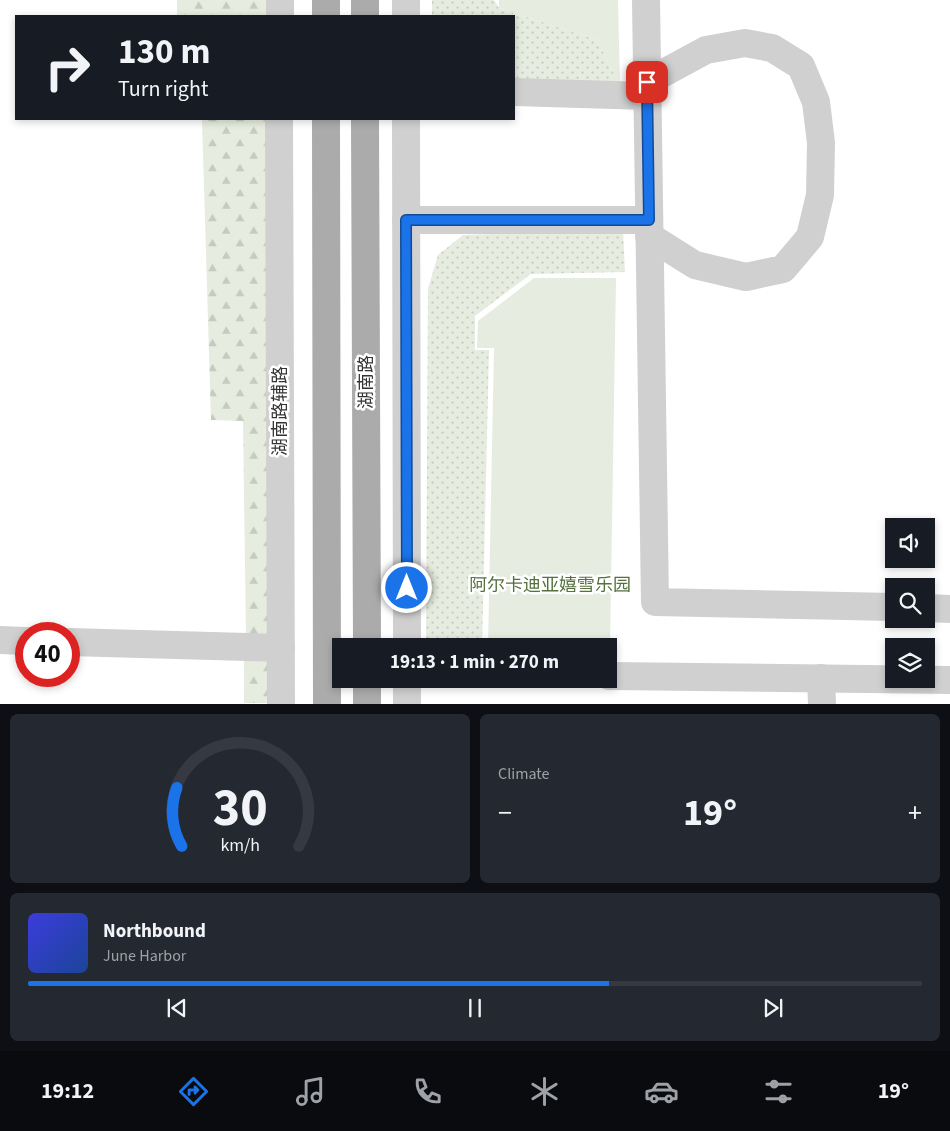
<!DOCTYPE html>
<html lang="en">
<head>
<meta charset="utf-8">
<style>
	body { margin:0; font-family:"Source Sans 3","Noto Sans SC",sans-serif; background:#242831; color:#f1f3f6; height:100vh; display:flex; flex-direction:column; font-size:19px; white-space:nowrap }
	* { box-sizing:border-box; margin:0 }
	p { font-size:16px; color:#9ea1a6 }
	.icon { flex:none; width:28px; height:28px; fill:none; stroke:currentColor; stroke-width:2; stroke-linecap:round; stroke-linejoin:round }
	.map { position:relative; height:704px; overflow:hidden }
	.side { display:flex; flex-direction:column; gap:10px; padding:10px; background:#0d0f14; flex:1 }
	.side>* { flex:none }
	.top-card { position:absolute; left:15px; top:15px; width:500px; height:105px; border-radius:0px; box-shadow:0 2px 8px #0003; background:#171b24; color:#f1f3f6; overflow:hidden }
	.buttons { position:absolute; left:885px; top:518px; display:grid; gap:10px }
	.buttons a { display:grid; place-items:center; width:50px; height:50px; border-radius:0px; background:#171b24; box-shadow:0 2px 8px #0003; font-size:25px }
	.speed { position:absolute; left:15px; top:622px; display:flex; gap:10px; font-size:25px; font-weight:700; text-align:center }
	.speed>* { display:grid; place-content:center; width:65px; height:65px; border-radius:50%; background:#171b24; box-shadow:0 2px 8px #0003; line-height:1 }
	.speed .limit { border:8px solid #d22; background:#fff; color:#111 }
	.pin { position:absolute; display:grid; place-items:center; width:42px; height:42px; color:#fff; margin:-21px; border-radius:10px; box-shadow:0 2px 8px #0006 }
	.me { position:absolute; width:55px; margin:-28px; rotate:0deg; stroke-linejoin:round; filter:drop-shadow(0 0 4px #0008) }
	.turn { display:flex; align-items:center; gap:18px; height:105px; padding:0 20px; font-size:22px }
	.turn .icon { width:65px; height:65px; stroke-width:2.5 }
	.turn b { display:block; font-size:35px; line-height:42px }
	.big { font-size:38px; font-weight:700; line-height:1.1 }
	.side .widget { flex:1; display:flex; flex-direction:column; justify-content:center; gap:8px; min-width:0; padding:0 18px; border-radius:8px; background:#242831 }
	.side .dial { align-items:center; gap:0 }
	.dial svg { height:130px; overflow:visible; fill:none; stroke:#363941; stroke-width:7; stroke-linecap:round; text-anchor:middle }
	.dial text { fill:#f1f3f6; stroke:none }
	.song { display:flex; align-items:center; gap:15px }
	.cover { width:60px; height:60px; border-radius:8px; background:linear-gradient(135deg,hsl(240 70% 55%),hsl(220 70% 35%)) }
	.played { height:5px; border-radius:2px; background:linear-gradient(90deg,#1a73e8 65%,#363941 65%) }
	.keys { display:flex; justify-content:space-around; direction:ltr }
	.heat { display:flex; justify-content:space-between; align-items:center; font-size:28px; direction:ltr }
	.side .tiles { flex:1; display:grid; gap:10px; grid-template-columns:1fr 1fr }
	.widget:last-child { grid-column:span 2 }
	.trip { position:absolute; left:332px; top:638px; width:285px; height:50px; border-radius:0px; background:#171b24; box-shadow:0 2px 8px #0003; font-weight:700; line-height:50px; text-align:center }
	.menu { display:flex; height:80px; justify-content:space-around; align-items:center; background:#090b0e; color:#9ea1a6 }
	.menu .icon { width:35px; height:35px }
	.menu .on { color:#1a73e8 }
	.menu b { font-size:22px; color:#f1f3f6 }
	.map>svg:first-child { display:block }
	.green { fill:#e6ecdf }
	.forest { fill:url(#forest-firs) }
	.garden { fill:url(#garden-dots) }
	.lines { fill:none; stroke-linecap:round; stroke-linejoin:round }
	.minor { stroke:#d0d0d0; stroke-width:28 }
	.major { stroke:#ababab; stroke-width:28 }
	.route-casing { stroke:#114b97; stroke-width:12 }
	.route { stroke:#1a73e8; stroke-width:9 }
	.labels { text-anchor:middle; dominant-baseline:central; stroke-width:5; stroke-linejoin:round; paint-order:stroke }
	.street-label { font-size:18px; fill:#333; stroke:#fff }
	.park-label { font-size:18px; fill:#56703f; stroke:#fff }
</style>
</head>
<body>
<div class="map">
<svg width="950" height="704" viewBox="0 0 950 704">
	<defs>
		<pattern id="forest-firs" width="22" height="20" patternUnits="userSpaceOnUse" patternTransform="scale(1.25)"><rect width="22" height="20" fill="#e6ecdf"/><path d="M5 1l3.5 6h-7zM16 11l3.5 6h-7z" fill="#c6cbc0"/></pattern>
		<pattern id="garden-dots" width="8" height="8" patternUnits="userSpaceOnUse" patternTransform="scale(1.25)"><rect width="8" height="8" fill="#e6ecdf"/><path d="M2 2h.1M6 6h.1" fill="none" stroke="#c6cbc0" stroke-width="1.8" stroke-linecap="round"/></pattern>
	</defs>
	<rect width="100%" height="100%" fill="#fff"/>
	<g class="green">
		<path d="M499,0H618L620,86L597,40L499,8Z"/>
		<path d="M534,278H616L610,647L488,646L494,348H477L478,321Z"/>
	</g>
	<g class="forest">
		<rect x="177" y="0" width="95" height="16"/>
		<path d="M202,119H269L272,634L246,635L243,421L211,420Z"/>
		<path d="M244,656H271L272,703H244Z"/>
	</g>
	<g class="garden">
		<path d="M432,0H494L499,8L597,40L620,86L514,82V16H432Z"/>
		<path d="M623,230L625,272L531,274L475,316V350H489L482,646H426L428,289L438,255L463,235Z"/>
	</g>
	<g class="lines">
		<g class="minor">
			<path d="M406,0V16"/>
			<path d="M646,0L655,602L894,607"/>
			<path d="M280,16V0"/>
			<path d="M647,82L706,50L745,43L772,48L801,66L816,102L821,143L820,195L810,237L783,269L746,277L695,265L649,236"/>
			<path d="M514,92L647,96"/>
			<path d="M279,119L281,704"/>
			<path d="M406,119L407,646"/>
			<path d="M406,220H649"/>
			<path d="M926,608L950,609"/>
			<path d="M0,640L26,641"/>
			<path d="M69,642L281,648"/>
			<path d="M609,676L950,680"/>
			<path d="M821,678L822,704"/>
			<path d="M407,704V679"/>
		</g>
		<g class="major">
			<path d="M326,0V16"/>
			<path d="M365,0V16"/>
			<path d="M326,119L327,704"/>
			<path d="M365,119L367,646"/>
			<path d="M367,679V704"/>
		</g>
	</g>
	<g class="lines">
		<defs>
			<path id="route" d="M407,588L406,220H649L647,82"/>
		</defs>
		<use href="#route" class="route-casing"/>
		<use href="#route" class="route"/>
	</g>
	<g class="labels">
		<g class="street-label">
			<text transform="translate(366 382) rotate(-90)">湖南路</text>
			<text transform="translate(280 411) rotate(-90)">湖南路辅路</text>
		</g>
		<g class="park-label">
			<text x="550" y="585">阿尔卡迪亚嬉雪乐园</text>
		</g>
	</g>
</svg>
<div class="buttons">
<a><svg class="icon" aria-label="sound" viewBox="0 0 24 24"><path d="M4 9h4l5-4v14l-5-4H4zM17 9q2 3 0 6"/></svg></a>
<a><svg class="icon" aria-label="search" viewBox="0 0 24 24"><circle cx="10" cy="10" r="6"/><path d="M15 15l6 6"/></svg></a>
<a><svg class="icon" aria-label="layers" viewBox="0 0 24 24"><path d="M12 4l9 5-9 5-9-5zM3 14l9 5 9-5"/></svg></a>
</div>
<div class="speed"><div class="limit">40</div></div>
<div class="pin" style="left:647px;top:82px;background:#d93025"><svg class="icon" aria-label="arrive" viewBox="0 0 24 24"><path d="M6 21V4h12l-3 4 3 4H6"/></svg></div>
<svg class="me" style="left:407px;top:588px" viewBox="-20 -20 40 40"><circle r="17" fill="#1a73e8" stroke="#fff" stroke-width="3"/><path d="M0-11L8 9 0 5-8 9z" fill="#fff"/></svg>
<div class="trip">19:13 · 1 min · 270 m</div>
<div class="top-card">
<div class="turn"><svg class="icon" aria-label="right" viewBox="0 0 24 24"><path d="M7 20v-9h11M14 6l5 5-5 5"/></svg><div><b>130 m</b>Turn right</div></div>
</div>
</div>
<section class="side">
<div class="tiles">
<div class="widget dial"><svg viewBox="0 0 100 80">
<path d="M14 69A42 42 0 1 1 86 69"/>
<path d="M14 69A42 42 0 0 1 11 33" stroke="#1a73e8"/>
<text x="50" y="56" font-size="32" font-weight="700">30</text>
<text x="50" y="72" font-size="11">km/h</text>
</svg></div>
<div class="widget"><p>Climate</p>
<div class="heat"><a>−</a><b class="big">19°</b><a>+</a></div>
</div>
<div class="widget">
<div class="song"><i class="cover"></i><div><b>Northbound</b><p>June Harbor</p></div></div>
<div class="played"></div>
<div class="keys"><svg class="icon" aria-label="previous" viewBox="0 0 24 24"><path d="M18 5L8 12l10 7zM5 5v14"/></svg><svg class="icon" aria-label="pause" viewBox="0 0 24 24"><path d="M8 5v14M16 5v14"/></svg><svg class="icon" aria-label="next" viewBox="0 0 24 24"><path d="M6 5l10 7-10 7zM19 5v14"/></svg></div>
</div>
</div>
</section>
<nav class="menu">
<b>19:12</b>
<svg class="icon on" aria-label="directions" viewBox="0 0 24 24"><path d="M12 3l9 9-9 9-9-9zM9 14v-3h6M13 9l2 2-2 2"/></svg>
<svg class="icon" aria-label="music" viewBox="0 0 24 24"><path d="M9 18V5l10-2v13"/><circle cx="6" cy="18" r="3"/><circle cx="16" cy="16" r="3"/></svg>
<svg class="icon" aria-label="phone" viewBox="0 0 24 24"><path d="M5 4h4l2 5-3 2q2 4 5 5l2-3 5 2v4C11 20 4 13 5 4z"/></svg>
<svg class="icon" aria-label="climate" viewBox="0 0 24 24"><path d="M12 3v18M4 7l16 10M4 17L20 7"/></svg>
<svg class="icon" aria-label="car" viewBox="0 0 24 24"><path d="M5 17H2v-5l4-1 3-4h7l3 4 3 1v5h-3M9 17h6M6 11h13"/><circle cx="7" cy="17" r="2"/><circle cx="17" cy="17" r="2"/></svg>
<svg class="icon" aria-label="filters" viewBox="0 0 24 24"><path d="M4 7h16M4 17h16"/><circle cx="9" cy="7" r="2"/><circle cx="15" cy="17" r="2"/></svg>
<b>19°</b>
</nav>
</body>
</html>
